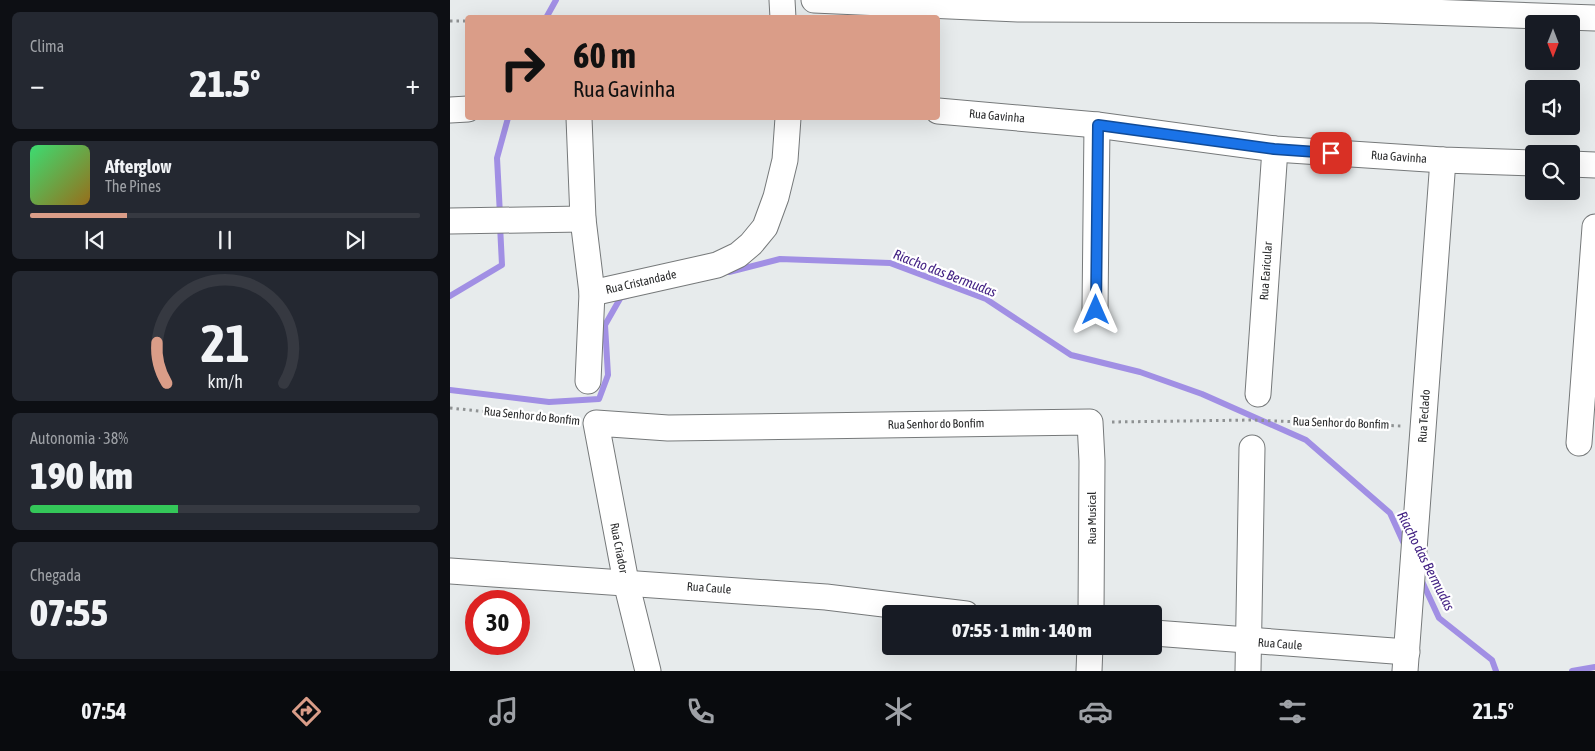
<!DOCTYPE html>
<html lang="pt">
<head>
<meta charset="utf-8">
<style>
	body { margin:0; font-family:"Asap Condensed",sans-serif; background:#242831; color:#f1f3f6; height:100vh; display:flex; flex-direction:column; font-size:19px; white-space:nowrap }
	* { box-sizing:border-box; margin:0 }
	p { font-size:16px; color:#9ea1a6 }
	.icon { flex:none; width:28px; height:28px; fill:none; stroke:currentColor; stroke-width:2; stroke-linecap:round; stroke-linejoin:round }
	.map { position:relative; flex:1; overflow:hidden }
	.side { display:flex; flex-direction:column; gap:12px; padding:12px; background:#0d0f14; width:450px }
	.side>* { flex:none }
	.hud { position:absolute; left:15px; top:15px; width:475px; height:105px; border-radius:5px; box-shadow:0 5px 20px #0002; background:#da9d88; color:#111; overflow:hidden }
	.needle { width:32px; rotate:180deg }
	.tools { position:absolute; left:1075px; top:15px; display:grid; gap:10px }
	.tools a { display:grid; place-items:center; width:55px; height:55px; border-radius:5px; background:#171b24; box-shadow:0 5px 20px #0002; font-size:25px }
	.speed { position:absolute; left:15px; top:590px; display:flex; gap:10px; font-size:25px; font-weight:700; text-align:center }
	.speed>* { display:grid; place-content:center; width:65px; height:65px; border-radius:50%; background:#171b24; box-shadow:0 5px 20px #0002; line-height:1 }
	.speed .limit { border:8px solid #d22; background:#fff; color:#111 }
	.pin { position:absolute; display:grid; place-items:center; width:42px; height:42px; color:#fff; margin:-21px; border-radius:10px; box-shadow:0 2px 8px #0006 }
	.me { position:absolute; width:55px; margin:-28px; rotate:0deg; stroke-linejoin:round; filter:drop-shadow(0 0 4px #0008) }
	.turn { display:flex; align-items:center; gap:18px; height:105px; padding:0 25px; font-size:22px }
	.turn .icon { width:65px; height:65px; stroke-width:2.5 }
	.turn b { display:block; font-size:35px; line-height:42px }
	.big { font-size:38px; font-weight:800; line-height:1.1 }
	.side .card { flex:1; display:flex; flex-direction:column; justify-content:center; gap:8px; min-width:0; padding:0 18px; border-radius:8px; background:#242831 }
	.side .dial { align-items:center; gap:0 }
	.dial svg { height:130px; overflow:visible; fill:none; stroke:#363941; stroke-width:7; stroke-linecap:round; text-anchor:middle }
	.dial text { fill:#f1f3f6; stroke:none }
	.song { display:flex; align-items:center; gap:15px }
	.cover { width:60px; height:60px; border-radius:8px; background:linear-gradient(135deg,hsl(140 70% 55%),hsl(40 70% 35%)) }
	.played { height:5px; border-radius:2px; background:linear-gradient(90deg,#da9d88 25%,#363941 25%) }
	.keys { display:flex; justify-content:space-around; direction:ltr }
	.heat { display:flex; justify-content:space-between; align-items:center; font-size:28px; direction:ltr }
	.charge { height:8px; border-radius:4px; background:linear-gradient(90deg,#34c759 38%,#363941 0) }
	.trip { position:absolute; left:432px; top:605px; width:280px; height:50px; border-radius:5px; background:#171b24; box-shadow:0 5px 20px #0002; font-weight:800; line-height:50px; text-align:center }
	.tab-bar { display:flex; height:80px; justify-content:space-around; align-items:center; background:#090b0e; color:#9ea1a6 }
	.tab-bar .icon { width:35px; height:35px }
	.tab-bar .current { color:#da9d88 }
	.tab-bar b { font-size:22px; color:#f1f3f6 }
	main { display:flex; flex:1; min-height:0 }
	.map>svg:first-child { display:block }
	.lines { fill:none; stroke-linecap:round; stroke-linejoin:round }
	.stream { stroke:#a18fe4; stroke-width:6 }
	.minor-casing { stroke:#76797a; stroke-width:27 }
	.path { stroke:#8f9293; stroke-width:3; stroke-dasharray:2.5 4; stroke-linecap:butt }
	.minor { stroke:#fff; stroke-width:25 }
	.route-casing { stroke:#114b97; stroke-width:12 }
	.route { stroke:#1a73e8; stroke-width:9 }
	.labels { text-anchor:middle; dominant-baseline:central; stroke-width:4.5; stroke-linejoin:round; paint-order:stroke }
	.street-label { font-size:12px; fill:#292a2b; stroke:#fff }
	.water-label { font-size:14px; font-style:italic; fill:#432284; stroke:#fff }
</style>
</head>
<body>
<main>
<section class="side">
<div class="card"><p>Clima</p>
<div class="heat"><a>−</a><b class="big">21.5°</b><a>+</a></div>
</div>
<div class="card">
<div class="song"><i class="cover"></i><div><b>Afterglow</b><p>The Pines</p></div></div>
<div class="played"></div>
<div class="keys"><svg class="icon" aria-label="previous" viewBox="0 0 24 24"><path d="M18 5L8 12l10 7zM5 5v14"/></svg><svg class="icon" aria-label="pause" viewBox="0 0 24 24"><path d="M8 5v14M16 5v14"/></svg><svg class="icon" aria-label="next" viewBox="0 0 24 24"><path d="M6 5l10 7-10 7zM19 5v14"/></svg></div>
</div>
<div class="card dial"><svg viewBox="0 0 100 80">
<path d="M14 69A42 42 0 1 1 86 69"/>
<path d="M14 69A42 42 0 0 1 8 44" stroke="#da9d88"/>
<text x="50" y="56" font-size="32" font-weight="700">21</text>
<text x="50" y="72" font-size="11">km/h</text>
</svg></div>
<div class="card"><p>Autonomia · 38%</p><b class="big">190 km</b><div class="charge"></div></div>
<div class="card"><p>Chegada</p><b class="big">07:55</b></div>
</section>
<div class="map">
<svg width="1145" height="671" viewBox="0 0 1145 671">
	<rect width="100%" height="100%" fill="#e7ebec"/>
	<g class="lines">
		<g class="stream">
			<path d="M96,18L106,0"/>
			<path d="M50,215L47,158L58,118"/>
			<path d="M279,272L330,259L440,263L536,299L621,355L690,372L752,394L856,440L940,513L955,546"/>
			<path d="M0,296L52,265L50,225"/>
			<path d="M0,390L99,402L149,399L158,375L155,325L171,297L177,296"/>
			<path d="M970,577L989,618L1042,660L1046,671"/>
			<path d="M1122,671L1145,667"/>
		</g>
		<defs>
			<g id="minor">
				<path d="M332,0L333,18"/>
				<path d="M364,0L568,9L922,10L1145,18"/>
				<path d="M0,110L18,109"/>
				<path d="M488,111L647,125L825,149L993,160L1084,163"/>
				<path d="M129,118L133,219L142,293"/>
				<path d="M1121,164L1145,165"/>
				<path d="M0,221L133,219"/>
				<path d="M645,310L647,125"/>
				<path d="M138,381L142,293L267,265L288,255L301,244L315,227L326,197L335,160L338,118"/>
				<path d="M808,394L825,149"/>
				<path d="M1129,443L1145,227"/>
				<path d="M0,571L376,597L516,614"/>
				<path d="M704,633L957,652"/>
				<path d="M198,671L176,582L146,423L218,428L640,422L642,461L641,614"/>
				<path d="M639,671L640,646"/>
				<path d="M798,671L802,448"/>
				<path d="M955,671L993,160"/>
			</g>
		</defs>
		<use href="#minor" class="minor-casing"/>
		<g class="path">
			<path d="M0,21H18"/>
			<path d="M0,408L125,421"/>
			<path d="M662,422L802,420L951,426"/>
		</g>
		<use href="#minor" class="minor"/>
	</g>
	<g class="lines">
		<defs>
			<path id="route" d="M646,310L648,125L824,149L881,153"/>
		</defs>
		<use href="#route" class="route-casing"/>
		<use href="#route" class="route"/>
	</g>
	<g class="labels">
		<g class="street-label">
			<text transform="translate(547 116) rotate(5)">Rua Gavinha</text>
			<text transform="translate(949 157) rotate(4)">Rua Gavinha</text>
			<text transform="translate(816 271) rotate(-86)">Rua Earicular</text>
			<text transform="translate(191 282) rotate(-13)">Rua Cristandade</text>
			<text transform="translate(82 416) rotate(6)">Rua Senhor do Bonfim</text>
			<text transform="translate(974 416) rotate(-86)">Rua Teclado</text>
			<text transform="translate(891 423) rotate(2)">Rua Senhor do Bonfim</text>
			<text transform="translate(486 424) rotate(-1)">Rua Senhor do Bonfim</text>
			<text transform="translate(642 518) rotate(-90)">Rua Musical</text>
			<text transform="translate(169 548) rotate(79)">Rua Criador</text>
			<text transform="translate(259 588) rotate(4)">Rua Caule</text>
			<text transform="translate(830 644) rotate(4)">Rua Caule</text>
		</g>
		<g class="water-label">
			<text transform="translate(495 273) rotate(21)">Riacho das Bermudas</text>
			<text transform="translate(976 561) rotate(63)">Riacho das Bermudas</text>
		</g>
	</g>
</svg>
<div class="tools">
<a><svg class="needle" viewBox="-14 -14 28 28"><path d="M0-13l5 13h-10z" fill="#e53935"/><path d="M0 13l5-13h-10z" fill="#9ea1a6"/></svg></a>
<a><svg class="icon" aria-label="sound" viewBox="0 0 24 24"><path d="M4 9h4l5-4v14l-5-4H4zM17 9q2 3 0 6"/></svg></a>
<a><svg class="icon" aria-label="search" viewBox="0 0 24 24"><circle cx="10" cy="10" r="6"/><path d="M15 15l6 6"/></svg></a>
</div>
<div class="speed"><div class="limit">30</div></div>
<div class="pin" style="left:881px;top:153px;background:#d93025"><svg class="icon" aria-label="arrive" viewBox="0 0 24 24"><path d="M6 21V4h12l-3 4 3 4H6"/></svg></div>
<svg class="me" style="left:646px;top:310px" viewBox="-20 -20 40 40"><path d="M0-17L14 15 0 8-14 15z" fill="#1a73e8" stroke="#fff" stroke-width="4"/></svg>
<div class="trip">07:55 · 1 min · 140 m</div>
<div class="hud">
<div class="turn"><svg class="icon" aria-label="right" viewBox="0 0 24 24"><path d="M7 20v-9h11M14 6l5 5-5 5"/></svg><div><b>60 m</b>Rua Gavinha</div></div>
</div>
</div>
</main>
<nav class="tab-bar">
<b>07:54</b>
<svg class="icon current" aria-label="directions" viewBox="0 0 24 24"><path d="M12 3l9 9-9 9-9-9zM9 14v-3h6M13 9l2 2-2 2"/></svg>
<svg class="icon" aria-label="music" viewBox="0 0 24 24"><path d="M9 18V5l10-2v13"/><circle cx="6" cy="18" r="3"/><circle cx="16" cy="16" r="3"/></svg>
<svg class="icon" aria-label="phone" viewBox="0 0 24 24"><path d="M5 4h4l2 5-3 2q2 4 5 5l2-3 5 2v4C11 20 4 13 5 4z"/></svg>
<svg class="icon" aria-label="climate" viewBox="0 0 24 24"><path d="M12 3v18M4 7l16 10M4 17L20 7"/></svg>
<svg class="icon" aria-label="car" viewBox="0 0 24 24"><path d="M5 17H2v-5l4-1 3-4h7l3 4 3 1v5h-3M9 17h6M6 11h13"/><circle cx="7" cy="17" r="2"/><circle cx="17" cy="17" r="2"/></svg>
<svg class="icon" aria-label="filters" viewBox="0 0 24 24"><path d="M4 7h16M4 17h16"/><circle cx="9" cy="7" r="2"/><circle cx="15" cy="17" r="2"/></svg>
<b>21.5°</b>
</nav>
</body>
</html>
